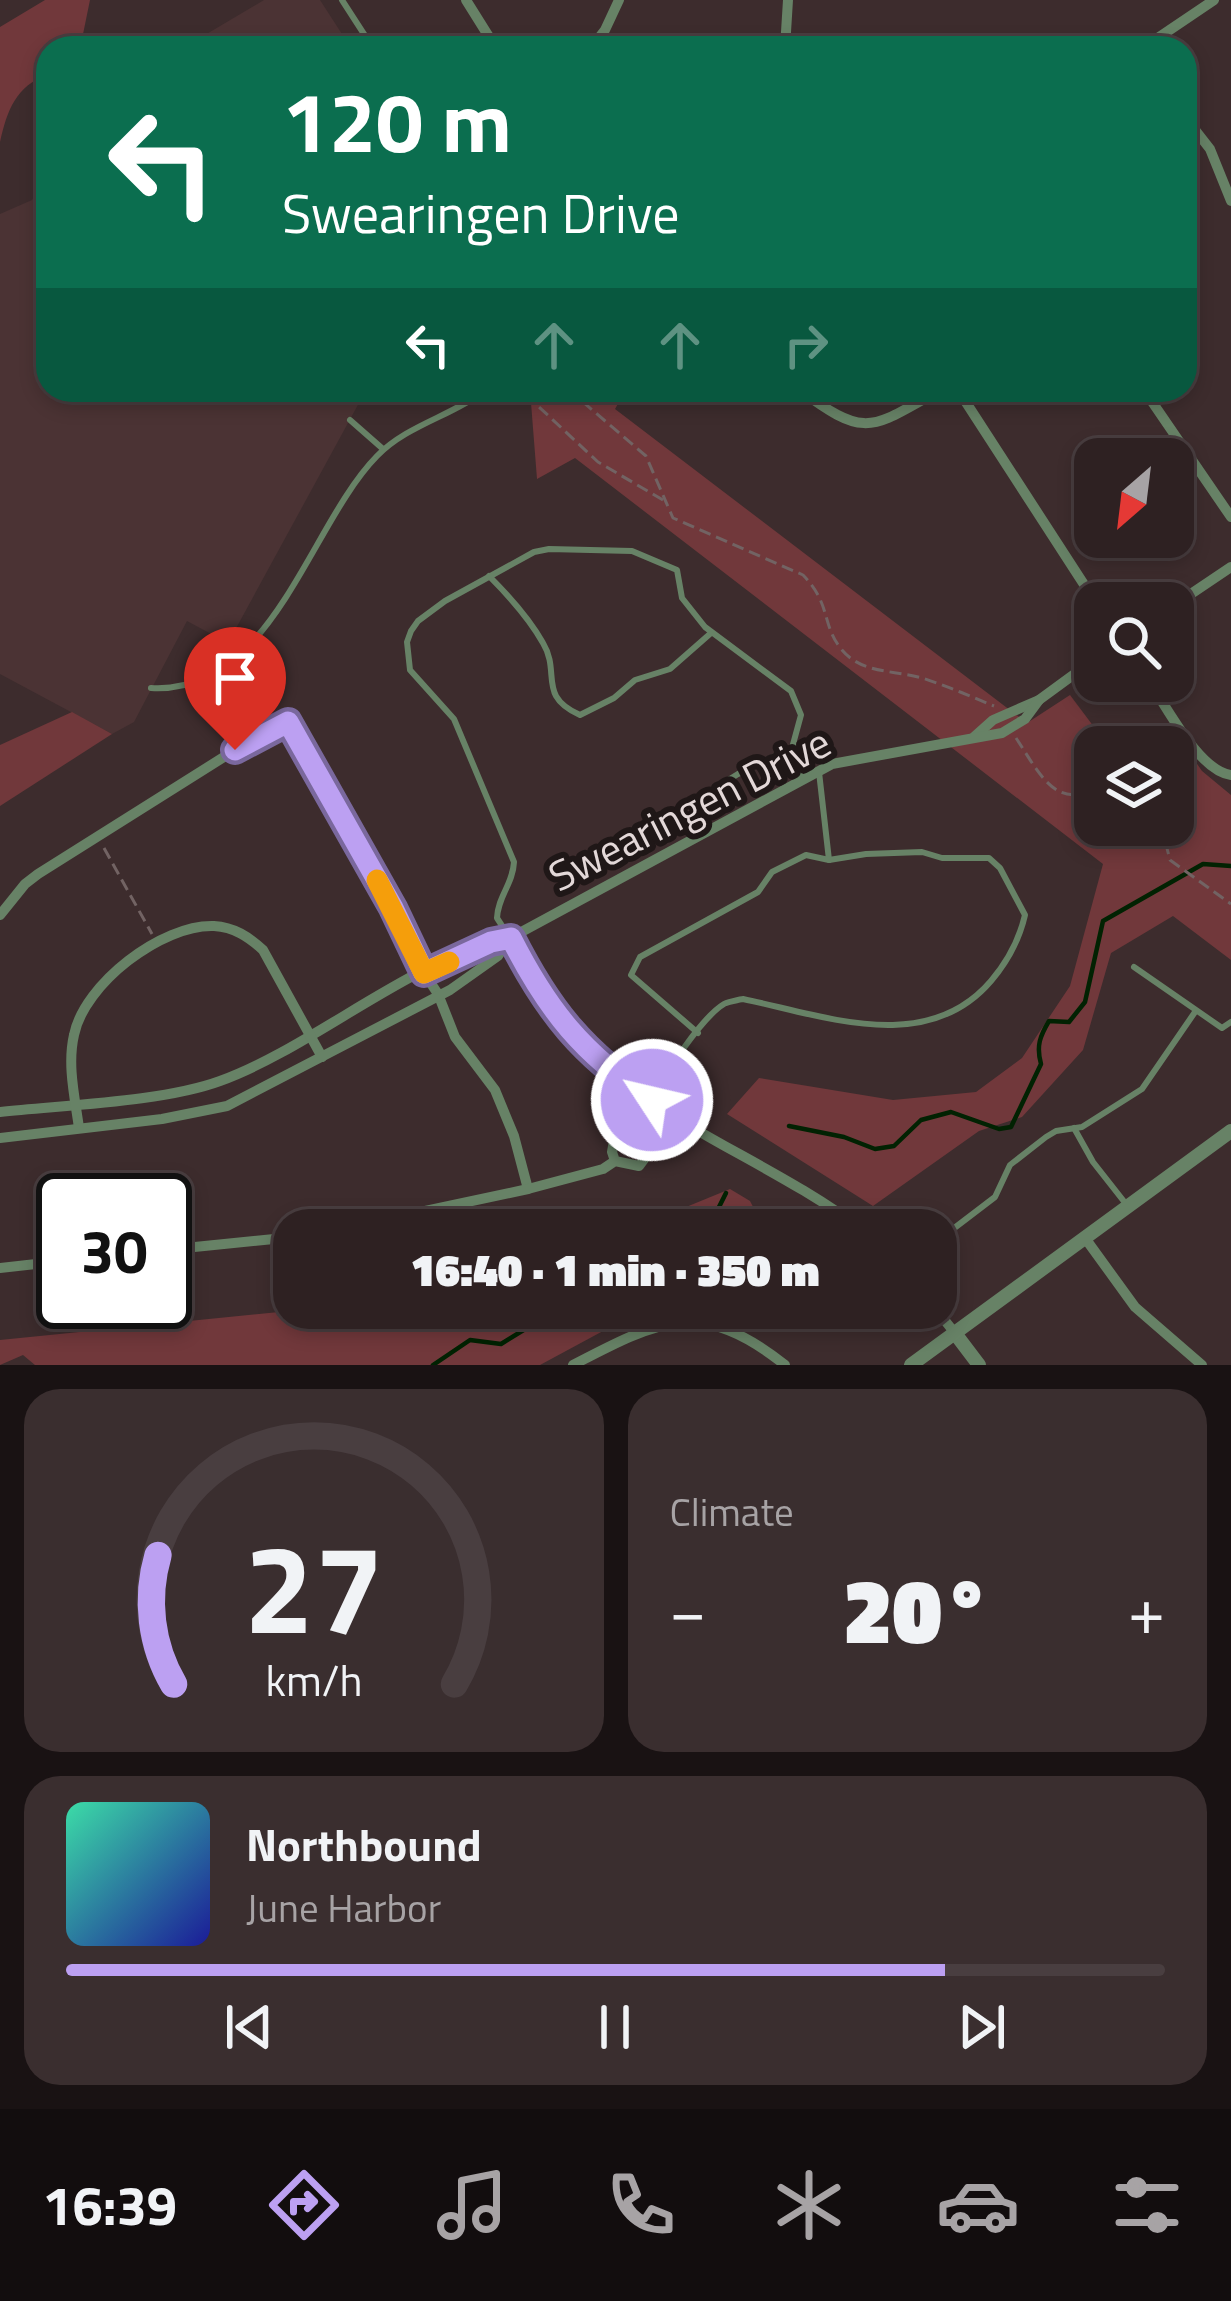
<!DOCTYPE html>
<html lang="en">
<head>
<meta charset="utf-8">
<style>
	body { margin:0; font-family:"Titillium Web",sans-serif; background:#3a2e2f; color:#f1f3f6; height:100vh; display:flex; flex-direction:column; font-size:45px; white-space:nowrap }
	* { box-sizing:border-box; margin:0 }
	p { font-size:39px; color:#a7a3a5 }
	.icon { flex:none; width:66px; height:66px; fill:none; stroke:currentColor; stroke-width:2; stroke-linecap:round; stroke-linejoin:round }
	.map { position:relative; height:1365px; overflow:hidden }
	.side { display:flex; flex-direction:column; gap:24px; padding:24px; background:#191213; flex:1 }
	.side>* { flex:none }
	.hud { position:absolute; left:36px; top:36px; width:1161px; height:366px; border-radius:36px; box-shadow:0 6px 18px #0003,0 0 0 3px #493e40; background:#0b6e4f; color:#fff; overflow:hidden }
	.needle { width:78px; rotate:208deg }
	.tools { position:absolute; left:1074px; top:438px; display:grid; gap:24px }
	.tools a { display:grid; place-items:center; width:120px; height:120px; border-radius:24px; background:#2e2122; box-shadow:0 6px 18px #0003,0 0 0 3px #493e40; font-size:60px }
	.speed { position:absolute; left:36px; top:1173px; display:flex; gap:24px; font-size:60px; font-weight:700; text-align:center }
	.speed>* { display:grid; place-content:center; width:156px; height:156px; border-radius:50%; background:#2e2122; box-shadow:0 6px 18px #0003,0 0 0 3px #493e40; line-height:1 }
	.speed .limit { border:6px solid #111; border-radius:18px; background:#fff; color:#111 }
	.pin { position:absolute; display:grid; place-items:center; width:102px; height:102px; color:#fff; margin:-123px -51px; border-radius:50% 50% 50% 0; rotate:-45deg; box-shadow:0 0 12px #0007 }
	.pin .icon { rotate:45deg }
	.me { position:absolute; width:132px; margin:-66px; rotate:305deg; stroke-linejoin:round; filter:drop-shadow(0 0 9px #0008) }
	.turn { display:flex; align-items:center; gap:42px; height:252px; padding:0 48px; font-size:54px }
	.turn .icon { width:156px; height:156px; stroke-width:2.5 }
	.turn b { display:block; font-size:84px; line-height:102px }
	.lanes { display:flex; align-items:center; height:114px; padding:0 48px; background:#0003; justify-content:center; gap:60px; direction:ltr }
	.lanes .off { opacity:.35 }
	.big { font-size:90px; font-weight:800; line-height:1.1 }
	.side .widget { flex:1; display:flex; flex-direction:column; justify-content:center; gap:18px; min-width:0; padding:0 42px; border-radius:36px; background:#3a2e2f }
	.side .dial { align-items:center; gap:0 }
	.dial svg { height:312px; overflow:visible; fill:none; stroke:#493e40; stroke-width:7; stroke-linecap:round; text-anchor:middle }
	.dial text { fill:#f1f3f6; stroke:none }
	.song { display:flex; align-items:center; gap:36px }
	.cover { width:144px; height:144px; border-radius:18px; background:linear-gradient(135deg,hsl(160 70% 55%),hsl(240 70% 35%)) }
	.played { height:12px; border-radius:6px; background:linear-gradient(90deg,#bca0f2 80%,#493e40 80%) }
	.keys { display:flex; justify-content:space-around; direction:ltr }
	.heat { display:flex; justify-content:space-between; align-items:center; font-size:66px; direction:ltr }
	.side .tiles { flex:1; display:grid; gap:24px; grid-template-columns:1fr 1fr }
	.widget:last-child { grid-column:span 2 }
	.trip { position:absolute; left:273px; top:1209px; width:684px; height:120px; border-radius:36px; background:#2e2122; box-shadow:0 6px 18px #0003,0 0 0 3px #493e40; font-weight:800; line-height:120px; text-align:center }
	.tabs { display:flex; height:192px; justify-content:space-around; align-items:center; background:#120d0e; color:#a7a3a5 }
	.tabs .icon { width:84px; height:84px }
	.tabs .active { color:#bca0f2 }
	.tabs b { font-size:54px; color:#f1f3f6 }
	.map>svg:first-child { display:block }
	.built { fill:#4b3334 }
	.green { fill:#71383b }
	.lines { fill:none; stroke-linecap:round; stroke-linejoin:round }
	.stream { stroke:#012202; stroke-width:4.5 }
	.path { stroke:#726363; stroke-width:3; stroke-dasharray:12 6; stroke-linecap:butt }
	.service { stroke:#678266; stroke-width:6 }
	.minor { stroke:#678266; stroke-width:10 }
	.tertiary { stroke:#678266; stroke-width:14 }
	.route-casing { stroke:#7a689d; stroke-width:30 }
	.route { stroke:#bca0f2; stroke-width:21 }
	.slow { stroke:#f59e0b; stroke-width:21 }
	.labels { text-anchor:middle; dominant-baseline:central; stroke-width:12; stroke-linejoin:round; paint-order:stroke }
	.street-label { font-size:42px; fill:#e3d8d8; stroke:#1f1717 }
</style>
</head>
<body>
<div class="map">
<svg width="1231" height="1365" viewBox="0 0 1231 1365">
	<rect width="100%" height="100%" fill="#3d2c2d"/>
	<g class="built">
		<path d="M264,0H320L351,48H183Z"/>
		<path d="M48,171V390H366L228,643L187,621L134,722L112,734L0,674V214L32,200Z"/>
	</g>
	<g class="green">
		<path d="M45,0H90L82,39L75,48H48V75C16,85 7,111 0,142V27Z"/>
		<path d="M530,390H620L623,395L615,409L1027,723L1070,695L1109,747H1095V825H1173V747H1135L1170,725L1202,771L1231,795V960L1173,916L1111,953L1083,1050L1022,1117L979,1131L873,1206L727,1114L759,1078L893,1100L976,1092L1022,1058L1070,986L1103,864L575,458L537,479Z"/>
		<path d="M72,712L112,734L0,806V745Z"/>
		<path d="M730,1189L750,1201L762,1224L758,1230H630Z"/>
		<path d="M319,1308H683L616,1324L540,1365H35L23,1355L0,1365V1340Z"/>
	</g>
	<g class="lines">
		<g class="stream">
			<path d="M789,1126L844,1137L875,1149L894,1146L921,1120L951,1112L999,1129L1011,1127L1041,1064C1036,1046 1040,1036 1049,1021L1069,1022L1085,1002L1103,921L1203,864L1231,866"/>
			<path d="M714,1230L716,1213L726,1193"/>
			<path d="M433,1365L470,1340L501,1344L535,1323L585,1308"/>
		</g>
		<g class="path">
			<path d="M534,390L538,406L598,462L663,500"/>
			<path d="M569,390L646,456L673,518L803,575C832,605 821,625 842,650C862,674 895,670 922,678C947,686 970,696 994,706"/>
			<path d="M1016,738C1036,767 1055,813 1095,787"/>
			<path d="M1173,791L1194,764"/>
			<path d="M1161,825L1170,860L1231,904"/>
			<path d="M104,848L152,934"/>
		</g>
		<g class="service">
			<path d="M342,0L373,48"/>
			<path d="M350,420L383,449"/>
			<path d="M489,576C509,596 529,618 543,643C561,673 537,696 580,715L614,698L635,680L670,669L711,633"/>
			<path d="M232,635L251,638"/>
			<path d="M151,688C272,695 309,525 377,456C407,425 452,416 486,390"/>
			<path d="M793,750L802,781"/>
			<path d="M819,772L829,860"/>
			<path d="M510,938L497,918C498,896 513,884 514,862L454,719L410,670L407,642L411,631L418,621L445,601L534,552L549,549L632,551L677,570L682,598L705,627L791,691L801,715L792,748L738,774L668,817"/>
			<path d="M1134,967L1222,1028L1231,1022"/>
			<path d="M652,1100C663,1076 702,1017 724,1004C725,1003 741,999 743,999C825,1016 927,1056 991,981C1008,961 1019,941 1025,915L1000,868L989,858H942L922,852L866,854L829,860L806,855L772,872L758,892L640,957L631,975L698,1033"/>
			<path d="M1074,1128L1093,1162L1126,1204"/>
			<path d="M936,1242L995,1197L1010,1165L1046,1137L1056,1131L1082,1127L1142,1089L1195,1012"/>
		</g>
		<g class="minor">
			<path d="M466,0L496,48"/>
			<path d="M591,48L605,30L619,0"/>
			<path d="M785,48L788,0"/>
			<path d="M1143,48L1214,0"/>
			<path d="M1185,117L1210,149L1231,201"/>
			<path d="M800,390C867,440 871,428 940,390"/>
			<path d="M958,390L1096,603"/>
			<path d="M1144,390L1231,517"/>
			<path d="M1173,606L1231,567"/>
			<path d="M1149,681C1167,707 1199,771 1231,775"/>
			<path d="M974,737L993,720L1039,700L1095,659"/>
			<path d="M0,915L25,884L38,874L262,733L288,721L393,908L416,961L438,994L455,1037L495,1090L514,1136L528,1189"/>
			<path d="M510,938C528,971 544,1004 569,1033C645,1120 772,1160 862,1230"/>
			<path d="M0,1112C63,1105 163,1102 220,1081C314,1047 413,957 510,938L832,764L1002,733L1025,719L1039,700"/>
			<path d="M79,1128C75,1098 67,1065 74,1035C84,984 162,924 214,926C234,927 249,937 263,950L322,1057"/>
			<path d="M0,1138L162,1119L227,1106L450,990L498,956L510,938"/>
			<path d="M336,1230L528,1189L603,1169L615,1161L639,1166L651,1150L652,1139L639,1121L625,1119L617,1124L612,1152L615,1161"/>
			<path d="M1085,1238L1135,1307L1202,1365"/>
			<path d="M165,1250L294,1237"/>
			<path d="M0,1268L63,1261"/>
			<path d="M935,1308L954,1332"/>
			<path d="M573,1365C659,1320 701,1298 785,1365"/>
		</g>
		<g class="tertiary">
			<path d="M954,1332L979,1365"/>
			<path d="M911,1365L1231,1131"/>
		</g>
	</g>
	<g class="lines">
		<defs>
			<path id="route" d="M235,750L288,722L393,908L424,973L491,942L511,938C548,1011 583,1054 652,1100"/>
		</defs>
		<use href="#route" class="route-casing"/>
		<use href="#route" class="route"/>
		<path class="slow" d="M377,880L424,973L449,962"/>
	</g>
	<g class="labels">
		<g class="street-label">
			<text transform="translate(689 808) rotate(-27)">Swearingen Drive</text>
		</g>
	</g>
</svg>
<div class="tools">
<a><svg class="needle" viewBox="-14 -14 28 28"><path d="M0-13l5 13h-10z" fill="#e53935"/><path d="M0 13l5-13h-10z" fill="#a7a3a5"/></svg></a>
<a><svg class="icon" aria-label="search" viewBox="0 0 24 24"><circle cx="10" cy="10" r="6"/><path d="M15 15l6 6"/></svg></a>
<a><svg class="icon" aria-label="layers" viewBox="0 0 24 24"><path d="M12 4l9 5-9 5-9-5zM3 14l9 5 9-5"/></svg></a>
</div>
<div class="speed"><div class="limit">30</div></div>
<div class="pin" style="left:235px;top:750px;background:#d93025"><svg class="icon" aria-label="arrive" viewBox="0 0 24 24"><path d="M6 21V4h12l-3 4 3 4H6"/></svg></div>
<svg class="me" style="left:652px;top:1100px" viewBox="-20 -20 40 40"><circle r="17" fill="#bca0f2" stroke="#fff" stroke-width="3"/><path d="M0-11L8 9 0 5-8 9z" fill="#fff"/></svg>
<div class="trip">16:40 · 1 min · 350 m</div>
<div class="hud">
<div class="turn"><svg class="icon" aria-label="left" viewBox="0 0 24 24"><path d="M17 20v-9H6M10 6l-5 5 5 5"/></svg><div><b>120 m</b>Swearingen Drive</div></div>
<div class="lanes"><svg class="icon" aria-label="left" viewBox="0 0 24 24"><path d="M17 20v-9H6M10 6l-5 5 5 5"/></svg><svg class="icon off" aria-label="ahead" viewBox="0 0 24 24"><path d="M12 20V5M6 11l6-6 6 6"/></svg><svg class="icon off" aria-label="ahead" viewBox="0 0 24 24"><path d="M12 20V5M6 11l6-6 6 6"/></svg><svg class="icon off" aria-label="right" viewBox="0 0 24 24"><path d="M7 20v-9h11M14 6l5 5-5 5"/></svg></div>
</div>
</div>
<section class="side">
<div class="tiles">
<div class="widget dial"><svg viewBox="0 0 100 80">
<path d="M14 69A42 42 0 1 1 86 69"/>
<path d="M14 69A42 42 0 0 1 10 36" stroke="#bca0f2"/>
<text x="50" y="56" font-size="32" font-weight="700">27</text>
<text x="50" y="72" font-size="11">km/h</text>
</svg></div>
<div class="widget"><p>Climate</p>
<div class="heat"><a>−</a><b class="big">20°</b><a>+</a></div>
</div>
<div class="widget">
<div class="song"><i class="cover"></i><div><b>Northbound</b><p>June Harbor</p></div></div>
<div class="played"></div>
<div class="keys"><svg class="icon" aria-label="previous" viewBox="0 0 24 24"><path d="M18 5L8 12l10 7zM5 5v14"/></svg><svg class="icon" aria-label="pause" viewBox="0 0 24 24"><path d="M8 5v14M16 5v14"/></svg><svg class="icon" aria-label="next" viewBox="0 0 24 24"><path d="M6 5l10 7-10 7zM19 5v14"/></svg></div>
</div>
</div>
</section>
<nav class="tabs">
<b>16:39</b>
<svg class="icon active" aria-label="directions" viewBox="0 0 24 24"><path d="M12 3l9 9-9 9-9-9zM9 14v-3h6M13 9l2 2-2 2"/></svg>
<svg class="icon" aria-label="music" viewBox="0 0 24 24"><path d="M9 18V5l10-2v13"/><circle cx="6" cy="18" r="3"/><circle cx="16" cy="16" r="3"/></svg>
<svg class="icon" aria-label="phone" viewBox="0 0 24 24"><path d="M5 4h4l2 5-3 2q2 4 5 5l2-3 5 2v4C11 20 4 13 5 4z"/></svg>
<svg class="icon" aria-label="climate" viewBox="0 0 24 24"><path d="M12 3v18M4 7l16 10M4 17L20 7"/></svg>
<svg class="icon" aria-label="car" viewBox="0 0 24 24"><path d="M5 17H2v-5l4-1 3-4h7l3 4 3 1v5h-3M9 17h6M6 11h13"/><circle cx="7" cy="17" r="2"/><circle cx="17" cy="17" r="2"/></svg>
<svg class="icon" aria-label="filters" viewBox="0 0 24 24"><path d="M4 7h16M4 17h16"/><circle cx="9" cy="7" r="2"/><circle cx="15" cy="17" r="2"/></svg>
</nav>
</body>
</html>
